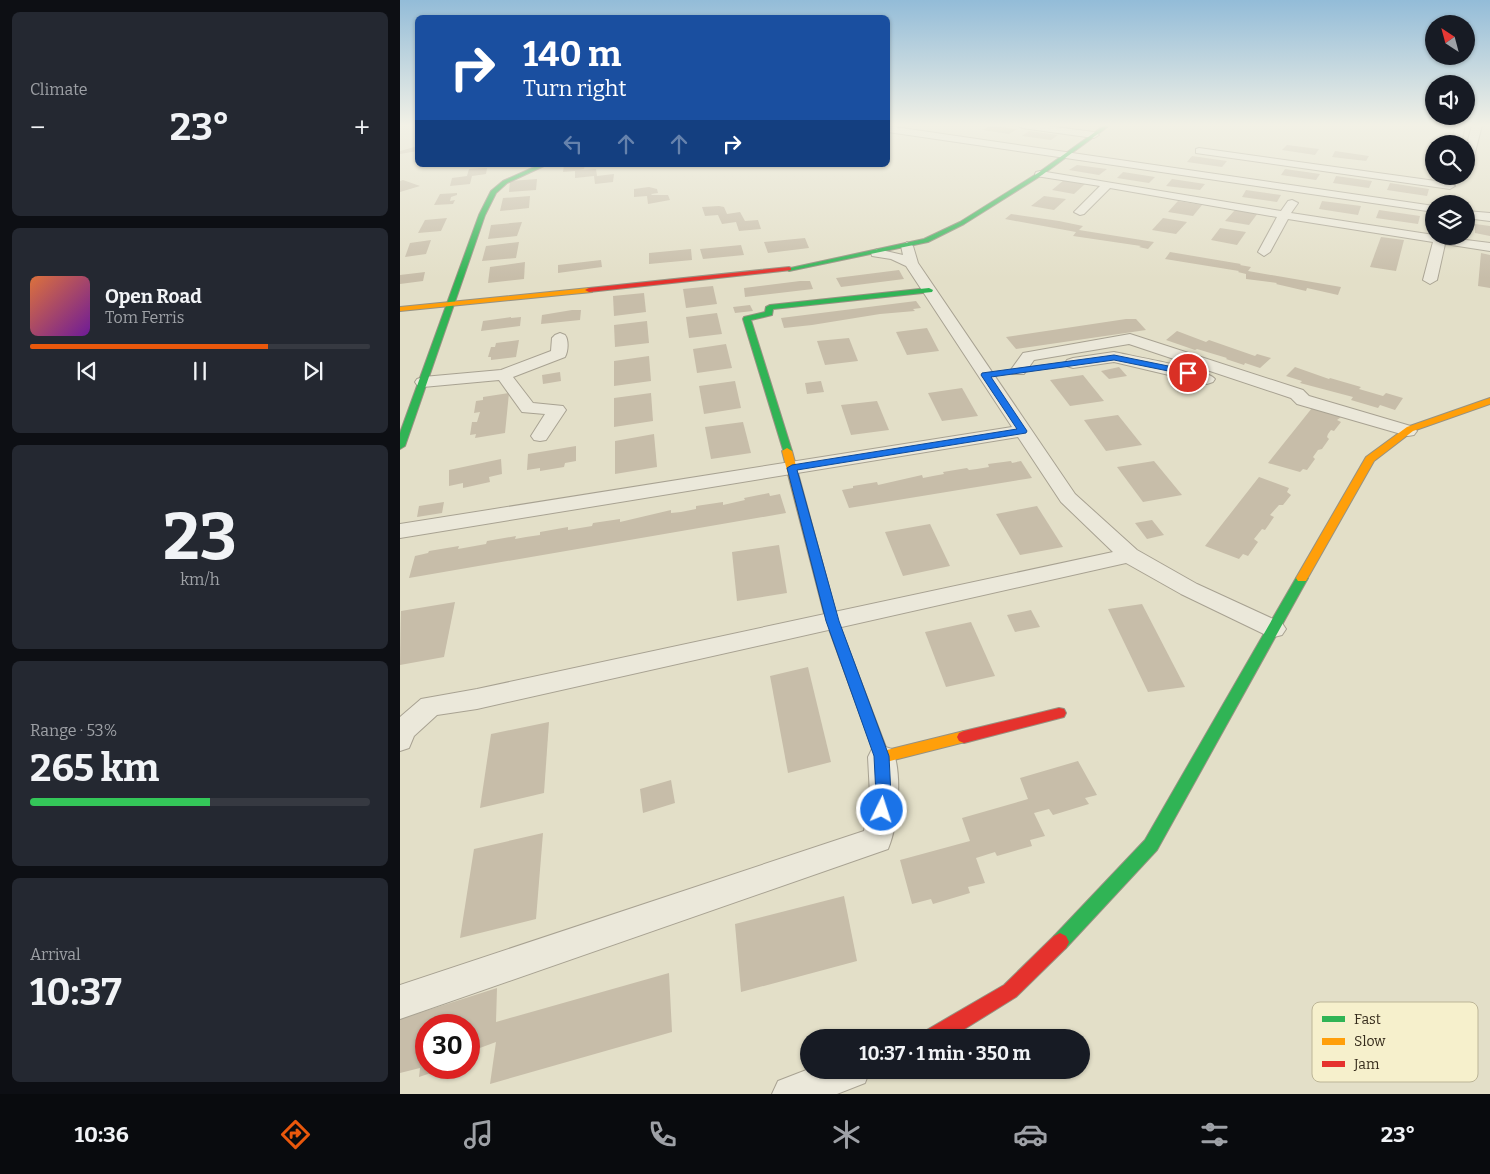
<!DOCTYPE html>
<html lang="en">
<head>
<meta charset="utf-8">
<style>
	body { margin:0; font-family:Bitter,serif; background:#242831; color:#f1f3f6; height:100vh; display:flex; flex-direction:column; font-size:19px; white-space:nowrap }
	* { box-sizing:border-box; margin:0 }
	p { font-size:16px; color:#9ea1a6 }
	.icon { flex:none; width:28px; height:28px; fill:none; stroke:currentColor; stroke-width:2; stroke-linecap:round; stroke-linejoin:round }
	.map { position:relative; flex:1; overflow:hidden }
	.side { display:flex; flex-direction:column; gap:12px; padding:12px; background:#0d0f14; width:400px }
	.side>* { flex:none }
	.top-card { position:absolute; left:15px; top:15px; width:475px; height:152px; border-radius:8px; box-shadow:0 1px 4px #0004; background:#1a4fa0; color:#fff; overflow:hidden }
	.needle { width:32px; rotate:324deg }
	.controls { position:absolute; left:1025px; top:15px; display:grid; gap:10px }
	.controls a { display:grid; place-items:center; width:50px; height:50px; border-radius:50%; background:#171b24; box-shadow:0 1px 4px #0004; font-size:25px }
	.speed { position:absolute; left:15px; top:1014px; display:flex; gap:10px; font-size:25px; font-weight:700; text-align:center }
	.speed>* { display:grid; place-content:center; width:65px; height:65px; border-radius:50%; background:#171b24; box-shadow:0 1px 4px #0004; line-height:1 }
	.speed .limit { border:8px solid #d22; background:#fff; color:#111 }
	.pin { position:absolute; display:grid; place-items:center; width:42px; height:42px; color:#fff; margin:-21px; border:2px solid #fff; border-radius:50%; box-shadow:0 1px 5px #0007 }
	.me { position:absolute; width:55px; margin:-28px; rotate:4deg; stroke-linejoin:round; filter:drop-shadow(0 0 4px #0008) }
	.turn { display:flex; align-items:center; gap:18px; height:105px; padding:0 25px; font-size:22px }
	.turn .icon { width:65px; height:65px; stroke-width:2.5 }
	.turn b { display:block; font-size:35px; line-height:42px }
	.lanes { display:flex; align-items:center; height:48px; padding:0 25px; background:#0003; justify-content:center; gap:25px; direction:ltr }
	.lanes .off { opacity:.35 }
	.big { font-size:38px; font-weight:700; line-height:1.1 }
	.side .tile { flex:1; display:flex; flex-direction:column; justify-content:center; gap:8px; min-width:0; padding:0 18px; border-radius:8px; background:#242831 }
	.side .dial { align-items:center; gap:0 }
	.dial b { font-size:65px; line-height:1 }
	.song { display:flex; align-items:center; gap:15px }
	.cover { width:60px; height:60px; border-radius:8px; background:linear-gradient(135deg,hsl(20 70% 55%),hsl(280 70% 35%)) }
	.played { height:5px; border-radius:2px; background:linear-gradient(90deg,#ea580c 70%,#363941 70%) }
	.keys { display:flex; justify-content:space-around; direction:ltr }
	.heat { display:flex; justify-content:space-between; align-items:center; font-size:28px; direction:ltr }
	.charge { height:8px; border-radius:4px; background:linear-gradient(90deg,#34c759 53%,#363941 0) }
	.trip { position:absolute; left:400px; top:1029px; width:290px; height:50px; border-radius:25px; background:#171b24; box-shadow:0 1px 4px #0004; font-weight:700; line-height:50px; text-align:center }
	.menu { display:flex; height:80px; justify-content:space-around; align-items:center; background:#090b0e; color:#9ea1a6 }
	.menu .icon { width:35px; height:35px }
	.menu .selected { color:#ea580c }
	.menu b { font-size:22px; color:#f1f3f6 }
	main { display:flex; flex:1; min-height:0 }
	.map>svg:first-child { display:block }
	.building { fill:#c7bda9 }
	.lines { fill:none; stroke-linecap:round; stroke-linejoin:round }
	.street-casing { stroke:#a8a292; stroke-width:2 }
	.fast-casing { stroke:#979282; stroke-width:2 }
	.slow-casing { stroke:#979282; stroke-width:2 }
	.jam-casing { stroke:#979282; stroke-width:2 }
	.street { fill:#ebe8da; fill-rule:evenodd }
	.fast { fill:#30b455; fill-rule:evenodd }
	.slow { fill:#ff9f0a; fill-rule:evenodd }
	.jam { fill:#e5322d; fill-rule:evenodd }
	.route { fill:#1a73e8; stroke:#114b97 }
	.key { fill:#f6f0cc; stroke:#bcb597; stroke-width:1 }
	.key-label { font-size:14px; fill:#352b1b }
</style>
</head>
<body>
<main>
<section class="side">
<div class="tile"><p>Climate</p>
<div class="heat"><a>−</a><b class="big">23°</b><a>+</a></div>
</div>
<div class="tile">
<div class="song"><i class="cover"></i><div><b>Open Road</b><p>Tom Ferris</p></div></div>
<div class="played"></div>
<div class="keys"><svg class="icon" aria-label="previous" viewBox="0 0 24 24"><path d="M18 5L8 12l10 7zM5 5v14"/></svg><svg class="icon" aria-label="pause" viewBox="0 0 24 24"><path d="M8 5v14M16 5v14"/></svg><svg class="icon" aria-label="next" viewBox="0 0 24 24"><path d="M6 5l10 7-10 7zM19 5v14"/></svg></div>
</div>
<div class="tile dial"><b>23</b><p>km/h</p></div>
<div class="tile"><p>Range · 53%</p><b class="big">265 km</b><div class="charge"></div></div>
<div class="tile"><p>Arrival</p><b class="big">10:37</b></div>
</section>
<div class="map">
<svg width="1090" height="1094" viewBox="0 0 1090 1094">
	<rect width="100%" height="100%" fill="#e3dfc8"/>
	<g class="building">
		<path d="M590,126L617,129L609,134L582,130Z"/>
		<path d="M629,131L658,135L651,140L622,136Z"/>
		<path d="M887,145L919,149L915,155L882,150Z"/>
		<path d="M18,146V151L0,154V151Z"/>
		<path d="M935,151L969,156L966,161L932,157Z"/>
		<path d="M792,156L827,161L822,167L787,162Z"/>
		<path d="M164,165H185L184,169L179,170L196,169L197,176L214,174L213,182L195,184L194,176L175,178V171L163,172Z"/>
		<path d="M677,165L707,169L699,175L669,170Z"/>
		<path d="M87,168L86,174L72,176L70,184L50,186L52,178L67,176L69,169Z"/>
		<path d="M885,169L920,174L916,180L881,175Z"/>
		<path d="M723,172L755,177L749,183L717,178Z"/>
		<path d="M936,176L972,181L969,188L933,183Z"/>
		<path d="M137,179L136,190L109,192L110,181Z"/>
		<path d="M772,179L805,184L800,190L766,186Z"/>
		<path d="M3,180L20,186L0,192V181Z"/>
		<path d="M664,180L686,183L674,194L652,190Z"/>
		<path d="M990,183L1029,189L1027,196L987,190Z"/>
		<path d="M249,187L257,189L258,193L251,194L252,195H268L270,200L248,204L247,196L234,197V189Z"/>
		<path d="M846,190L881,195L877,202L842,197Z"/>
		<path d="M57,193V195L51,197L50,201L55,200L53,204L34,205L40,194Z"/>
		<path d="M130,196L129,208L100,211L103,198Z"/>
		<path d="M644,196L666,199L654,210L631,206Z"/>
		<path d="M778,201L802,205L793,216L768,212Z"/>
		<path d="M922,201L961,206L958,215L919,209Z"/>
		<path d="M319,206L324,207L327,214L340,212L345,221L358,220L361,229L339,231L336,222L322,224L318,215L305,216L302,207Z"/>
		<path d="M835,210L858,213L849,225L825,221Z"/>
		<path d="M979,210L1020,216L1018,224L976,218Z"/>
		<path d="M611,214L659,221L683,226L679,230L754,242L748,249L739,247L741,246L673,236L676,232L605,219Z"/>
		<path d="M47,218L41,231L18,233L25,220Z"/>
		<path d="M763,218L787,222L776,234L752,230Z"/>
		<path d="M122,222L117,236L88,239L91,225Z"/>
		<path d="M1075,224L1090,226V236L1075,233Z"/>
		<path d="M820,228L846,232L837,245L811,240Z"/>
		<path d="M981,237L1004,240L996,271L970,267Z"/>
		<path d="M405,238L409,248L368,253L364,242Z"/>
		<path d="M31,240L26,254L5,257L10,243Z"/>
		<path d="M119,242L116,258L82,261L86,246Z"/>
		<path d="M341,245L344,255L303,259L300,249Z"/>
		<path d="M291,249L292,260L249,264V253Z"/>
		<path d="M770,252L841,264L840,265L851,267L848,271L941,287L938,295L907,288L906,291L889,287L876,284L877,283L846,279V274L838,272L839,271L765,259Z"/>
		<path d="M1081,253L1090,255V288L1078,286Z"/>
		<path d="M201,260L202,267L158,273V265Z"/>
		<path d="M125,262L124,279L88,283L90,267Z"/>
		<path d="M499,270L504,279L441,287L436,278Z"/>
		<path d="M25,272L23,281L0,284V275Z"/>
		<path d="M400,281H410L413,289L345,297L344,288Z"/>
		<path d="M313,286L317,304L286,308L283,289Z"/>
		<path d="M244,293L246,312L214,316L213,296Z"/>
		<path d="M516,301L521,308L513,309L515,311L480,314L412,325L384,328L381,318Z"/>
		<path d="M350,305L353,311L335,313L333,307Z"/>
		<path d="M172,310H181L180,320L141,324L142,315Z"/>
		<path d="M317,313L322,334L289,338L286,317Z"/>
		<path d="M111,317V318L121,317L120,326L81,331L83,321Z"/>
		<path d="M726,319H736L746,330L616,349L606,337Z"/>
		<path d="M247,321L249,343L215,347L214,325Z"/>
		<path d="M527,328L539,351L507,355L496,332Z"/>
		<path d="M777,331L806,342L809,340L855,356L857,354L871,358L860,368L845,363L844,365L826,359L827,358L797,349L795,350L766,340Z"/>
		<path d="M449,338L458,361L425,365L417,341Z"/>
		<path d="M119,340L116,357L91,360V357H88L91,347H95L96,343Z"/>
		<path d="M326,344L332,368L297,373L293,349Z"/>
		<path d="M249,356L251,381L214,386V361Z"/>
		<path d="M719,367L727,376L709,379L701,371Z"/>
		<path d="M895,367L929,379L930,378L961,387L959,389L983,396L986,393L1003,398L995,410L980,405L978,408L951,400L953,397L900,383L902,381L886,376Z"/>
		<path d="M160,372L161,381L143,384L142,375Z"/>
		<path d="M683,375L704,401L670,406L650,380Z"/>
		<path d="M335,381L341,408L304,414L299,386Z"/>
		<path d="M421,381L424,392L407,394L405,383Z"/>
		<path d="M562,388L578,416L542,421L528,393Z"/>
		<path d="M109,393L105,433L75,438L76,434L70,435L72,422H77L80,412L74,413L76,401L83,400V397Z"/>
		<path d="M251,393L253,421L214,427V398Z"/>
		<path d="M477,401L489,430L451,435L441,405Z"/>
		<path d="M912,408L941,417L937,420L941,422L934,431L931,430L928,434L927,437L929,439L922,449L918,450L913,457L915,459L907,470L903,469L900,472L868,463Z"/>
		<path d="M718,415L742,445L706,451L684,420Z"/>
		<path d="M343,422L351,453L311,459L305,427Z"/>
		<path d="M254,434L257,467L215,474V441Z"/>
		<path d="M176,446V461L165,463L164,467L140,471V468L127,470L128,454Z"/>
		<path d="M101,459L102,474L89,477L90,482L63,488V483L49,486V470Z"/>
		<path d="M611,461L612,463L621,461L632,478L449,508L442,490L453,488V486L477,482L478,485L522,475L523,478L533,476L544,474L543,472L567,468L569,470L577,469L589,467L588,464Z"/>
		<path d="M754,461L782,495L743,502L717,467Z"/>
		<path d="M859,477L889,488L887,492L891,495L883,505H879L870,515L874,517L865,530L862,529L854,539L858,542L848,556L843,554L839,559L805,546Z"/>
		<path d="M369,493L370,496L380,494L386,513L9,578L15,556L28,553L29,551L59,546L58,549L86,544L87,541L116,536L115,539L126,537L140,535V532L168,527V530L192,526L193,523L220,519V522L271,510V513L281,512L296,509V506L323,502V505L345,500L344,498Z"/>
		<path d="M44,502L42,513L17,517L19,506Z"/>
		<path d="M637,506L663,547L620,555L596,514Z"/>
		<path d="M752,520L764,535L747,539L735,523Z"/>
		<path d="M530,524L550,566L503,576L485,532Z"/>
		<path d="M379,545L387,593L337,601L332,552Z"/>
		<path d="M55,602L44,657L0,665L1,611Z"/>
		<path d="M742,604L785,687L748,692L708,609Z"/>
		<path d="M631,610L640,627L615,632L607,615Z"/>
		<path d="M571,622L595,676L546,687L525,632Z"/>
		<path d="M408,667L431,762L388,773L370,676Z"/>
		<path d="M149,722L144,793L80,808L91,734Z"/>
		<path d="M678,761L697,795L685,798L689,804L653,815L649,809L634,813L645,836L630,840L632,846L597,856L595,852L576,858L585,883L568,887L570,893L533,904L531,899L512,904L500,860L570,841L562,818L628,799L620,778Z"/>
		<path d="M271,780L275,803L243,813L240,789Z"/>
		<path d="M143,833L136,919L60,938L74,849Z"/>
		<path d="M444,896L457,961L341,992L335,924Z"/>
		<path d="M269,973L272,1032L90,1084L96,1042L69,1052V1025H26V1068H46L19,1077L20,1068L0,1073V1019L97,988L96,1022Z"/>
	</g>
	<g class="lines">
		<defs>
			<g id="street">
				<path d="M617,125H640L694,132L699,135L694,138L622,128Z"/>
				<path d="M1056,125H1065L1061,144H1051Z"/>
				<path d="M1072,125H1082L1071,168L1066,171V148Z"/>
				<path d="M488,126L1034,206V212L488,132Z"/>
				<path d="M799,148L1050,183L1055,186L1050,189L796,153V149Z"/>
				<path d="M640,171L881,211L888,201L892,200L898,203L891,213L1034,235V236L1090,243V251L1045,244L1037,280L1030,284L1023,280L1033,242L888,219L870,252L864,256L858,252L877,217L710,188L684,214L680,215L674,212L700,186L636,176L635,174L636,172Z"/>
				<path d="M1066,211L1090,213V221L1066,218Z"/>
				<path d="M507,242L513,246L518,263L675,494L737,550L797,584L882,623L886,629L882,635L874,637L866,635L781,594L726,563L77,709L37,715L14,736L9,748L0,751V717L21,699L77,689L713,552L661,502L618,437L0,538V524L612,427L506,266L491,259L472,256L471,253L477,249L503,255L501,246Z"/>
				<path d="M160,333L165,335C169,340 168,352 165,357L113,377L133,403L163,406L166,410L146,440L140,441L134,440L131,436L145,414L122,412L99,380L23,387L17,385L15,382L17,379L23,377L101,370L151,351L152,338L155,335Z"/>
				<path d="M730,334L903,390L909,396L1014,427L1017,431L1014,435L1008,436L897,404L891,398L729,344L634,360L624,374H612L610,371L623,353Z"/>
				<path d="M714,352C731,356 808,369 815,379L813,382L807,384L714,362L673,368L667,366L665,363L667,360L673,358Z"/>
				<path d="M482,746L492,749C503,772 498,826 488,849L0,1019V985L464,831L470,795L468,757L472,749Z"/>
				<path d="M409,1069V1070H470L465,1083L437,1094H372L378,1081Z"/>
			</g>
			<g id="fast">
				<path d="M705,125H710L642,175L564,224L528,242L389,271L386,269L524,239L560,222L638,173Z"/>
				<path d="M139,165H146L107,183L96,193L85,215L5,446L0,449V433L79,215L91,191L103,181Z"/>
				<path d="M529,288L533,290L532,292L373,309L372,315L351,320L392,451L387,454L384,453L343,319L344,317L365,312L366,307L370,305Z"/>
				<path d="M902,574L908,578L757,850L666,948L660,951L654,948L651,942L654,936L745,840L896,578Z"/>
			</g>
			<g id="slow">
				<path d="M189,288H192V292L0,311V307Z"/>
				<path d="M1090,398V404L1013,431L974,461L906,581H898L896,578L966,457L1007,427Z"/>
				<path d="M387,448L392,451L438,621L487,750L564,731L569,733L571,737L569,741L482,763L477,761L426,621L382,451Z"/>
			</g>
			<g id="jam">
				<path d="M389,267L391,268V270L189,292L185,290L189,288Z"/>
				<path d="M659,708L664,709L666,713L664,717L564,743L559,741L557,737L559,733L564,731Z"/>
				<path d="M660,933L666,936L669,942L666,948L616,997L550,1038H523L525,1031L604,985L654,936Z"/>
			</g>
		</defs>
		<use href="#street" class="street-casing"/>
		<use href="#fast" class="fast-casing"/>
		<use href="#slow" class="slow-casing"/>
		<use href="#jam" class="jam-casing"/>
		<use href="#street" class="street"/>
		<use href="#fast" class="fast"/>
		<use href="#slow" class="slow"/>
		<use href="#jam" class="jam"/>
	</g>
	<linearGradient id="sky" x2="0" y2="1"><stop stop-color="#93bcd8"/><stop offset="0.45" stop-color="#f2f1e6"/><stop offset="1" stop-color="#f2f1e6" stop-opacity="0"/></linearGradient>
	<rect width="1090" height="278" fill="url(#sky)"/>
	<path class="route" d="M714,355L788,370L793,373L788,375L714,360L591,377L627,431L626,433L397,470L439,621L489,756L491,795L487,815L482,817L476,815L474,810L476,795L474,756L426,621L387,468L392,465L617,429L581,375L582,373Z"/>
	<rect x="912" y="1002" width="166" height="80" rx="8" class="key"/>
	<rect x="922" y="1016" width="23" height="6" fill="#30b455"/>
	<rect x="922" y="1038" width="23" height="7" fill="#ff9f0a"/>
	<rect x="922" y="1061" width="23" height="6" fill="#e5322d"/>
	<g class="key-label">
		<text x="954" y="1024">Fast</text>
		<text x="954" y="1046">Slow</text>
		<text x="954" y="1069">Jam</text>
	</g>
</svg>
<div class="controls">
<a><svg class="needle" viewBox="-14 -14 28 28"><path d="M0-13l5 13h-10z" fill="#e53935"/><path d="M0 13l5-13h-10z" fill="#9ea1a6"/></svg></a>
<a><svg class="icon" aria-label="sound" viewBox="0 0 24 24"><path d="M4 9h4l5-4v14l-5-4H4zM17 9q2 3 0 6"/></svg></a>
<a><svg class="icon" aria-label="search" viewBox="0 0 24 24"><circle cx="10" cy="10" r="6"/><path d="M15 15l6 6"/></svg></a>
<a><svg class="icon" aria-label="layers" viewBox="0 0 24 24"><path d="M12 4l9 5-9 5-9-5zM3 14l9 5 9-5"/></svg></a>
</div>
<div class="speed"><div class="limit">30</div></div>
<div class="pin" style="left:788px;top:373px;background:#d93025"><svg class="icon" aria-label="arrive" viewBox="0 0 24 24"><path d="M6 21V4h12l-3 4 3 4H6"/></svg></div>
<svg class="me" style="left:482px;top:810px" viewBox="-20 -20 40 40"><circle r="17" fill="#1a73e8" stroke="#fff" stroke-width="3"/><path d="M0-11L8 9 0 5-8 9z" fill="#fff"/></svg>
<div class="trip">10:37 · 1 min · 350 m</div>
<div class="top-card">
<div class="turn"><svg class="icon" aria-label="right" viewBox="0 0 24 24"><path d="M7 20v-9h11M14 6l5 5-5 5"/></svg><div><b>140 m</b>Turn right</div></div>
<div class="lanes"><svg class="icon off" aria-label="left" viewBox="0 0 24 24"><path d="M17 20v-9H6M10 6l-5 5 5 5"/></svg><svg class="icon off" aria-label="ahead" viewBox="0 0 24 24"><path d="M12 20V5M6 11l6-6 6 6"/></svg><svg class="icon off" aria-label="ahead" viewBox="0 0 24 24"><path d="M12 20V5M6 11l6-6 6 6"/></svg><svg class="icon" aria-label="right" viewBox="0 0 24 24"><path d="M7 20v-9h11M14 6l5 5-5 5"/></svg></div>
</div>
</div>
</main>
<nav class="menu">
<b>10:36</b>
<svg class="icon selected" aria-label="directions" viewBox="0 0 24 24"><path d="M12 3l9 9-9 9-9-9zM9 14v-3h6M13 9l2 2-2 2"/></svg>
<svg class="icon" aria-label="music" viewBox="0 0 24 24"><path d="M9 18V5l10-2v13"/><circle cx="6" cy="18" r="3"/><circle cx="16" cy="16" r="3"/></svg>
<svg class="icon" aria-label="phone" viewBox="0 0 24 24"><path d="M5 4h4l2 5-3 2q2 4 5 5l2-3 5 2v4C11 20 4 13 5 4z"/></svg>
<svg class="icon" aria-label="climate" viewBox="0 0 24 24"><path d="M12 3v18M4 7l16 10M4 17L20 7"/></svg>
<svg class="icon" aria-label="car" viewBox="0 0 24 24"><path d="M5 17H2v-5l4-1 3-4h7l3 4 3 1v5h-3M9 17h6M6 11h13"/><circle cx="7" cy="17" r="2"/><circle cx="17" cy="17" r="2"/></svg>
<svg class="icon" aria-label="filters" viewBox="0 0 24 24"><path d="M4 7h16M4 17h16"/><circle cx="9" cy="7" r="2"/><circle cx="15" cy="17" r="2"/></svg>
<b>23°</b>
</nav>
</body>
</html>
